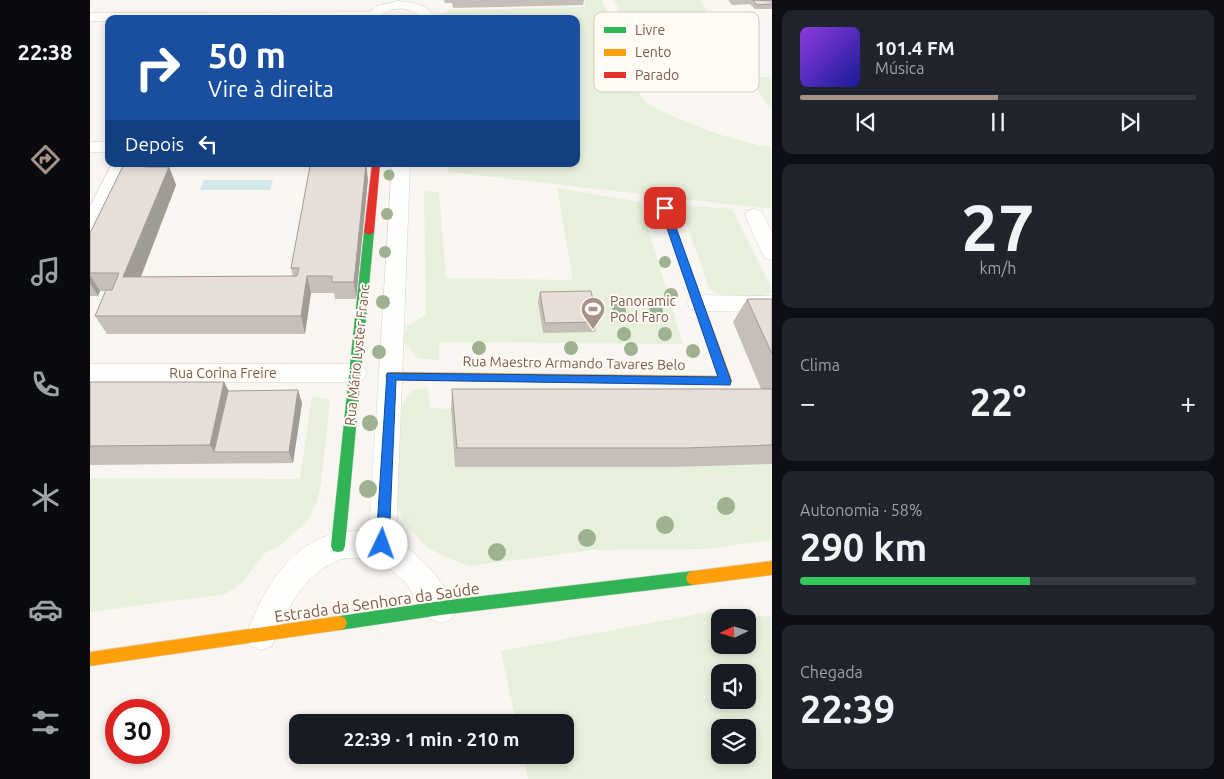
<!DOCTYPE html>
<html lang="pt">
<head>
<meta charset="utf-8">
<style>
	body { margin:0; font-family:Ubuntu,sans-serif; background:#20242c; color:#f1f3f6; height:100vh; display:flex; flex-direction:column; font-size:19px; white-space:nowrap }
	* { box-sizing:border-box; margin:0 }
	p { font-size:16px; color:#9ea1a6 }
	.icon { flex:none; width:28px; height:28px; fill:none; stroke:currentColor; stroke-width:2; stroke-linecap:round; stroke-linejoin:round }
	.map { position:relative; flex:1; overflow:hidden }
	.drawer { display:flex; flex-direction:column; gap:10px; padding:10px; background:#0d0f14; width:452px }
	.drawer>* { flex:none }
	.hud { position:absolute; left:15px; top:15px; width:475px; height:152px; border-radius:10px; box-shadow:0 2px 8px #0003; background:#1a4fa0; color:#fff; overflow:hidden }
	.needle { width:32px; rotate:266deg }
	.buttons { position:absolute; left:621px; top:609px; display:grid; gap:10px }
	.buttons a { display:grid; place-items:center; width:45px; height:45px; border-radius:10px; background:#171b24; box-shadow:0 2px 8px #0003; font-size:25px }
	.speed { position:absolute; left:15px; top:699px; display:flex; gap:10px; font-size:25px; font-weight:700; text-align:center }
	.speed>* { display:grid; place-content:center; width:65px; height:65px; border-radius:50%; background:#171b24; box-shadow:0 2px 8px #0003; line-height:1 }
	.speed .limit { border:8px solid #d22; background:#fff; color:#111 }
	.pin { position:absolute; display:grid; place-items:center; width:42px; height:42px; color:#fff; margin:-21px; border-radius:10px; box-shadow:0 2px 8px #0006 }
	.me { position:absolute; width:55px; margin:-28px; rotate:3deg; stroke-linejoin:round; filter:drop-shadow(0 0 4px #0008) }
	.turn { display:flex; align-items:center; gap:18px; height:105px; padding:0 20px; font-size:22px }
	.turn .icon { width:65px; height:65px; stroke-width:2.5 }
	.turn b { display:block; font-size:35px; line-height:42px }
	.then { display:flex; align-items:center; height:48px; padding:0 20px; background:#0003; gap:10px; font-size:19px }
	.big { font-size:38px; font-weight:700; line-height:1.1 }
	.drawer .tile { flex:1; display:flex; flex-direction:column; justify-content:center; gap:8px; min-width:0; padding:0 18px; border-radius:10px; background:#20242c }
	.drawer .dial { align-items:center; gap:0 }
	.dial b { font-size:65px; line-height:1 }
	.song { display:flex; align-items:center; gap:15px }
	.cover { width:60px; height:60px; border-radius:8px; background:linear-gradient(135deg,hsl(270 70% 55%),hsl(240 70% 35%)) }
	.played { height:5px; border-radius:2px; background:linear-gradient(90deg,#a69286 50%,#363941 50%) }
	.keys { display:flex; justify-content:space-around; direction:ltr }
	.heat { display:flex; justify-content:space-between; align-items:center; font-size:28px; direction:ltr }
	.charge { height:8px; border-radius:4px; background:linear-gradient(90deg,#34c759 58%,#363941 0) }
	.trip { position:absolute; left:199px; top:714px; width:285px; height:50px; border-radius:10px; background:#171b24; box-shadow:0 2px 8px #0003; font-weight:700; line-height:50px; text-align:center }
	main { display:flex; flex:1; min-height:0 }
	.tabs { display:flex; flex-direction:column; width:90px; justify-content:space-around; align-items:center; background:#090b0e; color:#9ea1a6 }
	.tabs .icon { width:35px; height:35px }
	.tabs .on { color:#a69286 }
	.tabs b { font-size:22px; color:#f1f3f6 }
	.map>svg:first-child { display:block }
	.green { fill:#e7f0db; fill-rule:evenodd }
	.water { fill:#d0e8ea }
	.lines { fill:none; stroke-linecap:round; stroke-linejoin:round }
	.street-casing { stroke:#d7d1cb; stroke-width:1 }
	.fast-casing { stroke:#d9d2cb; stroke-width:1 }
	.slow-casing { stroke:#d9d2cb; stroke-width:1 }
	.jam-casing { stroke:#d9d2cb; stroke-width:1 }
	.street { fill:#fefefd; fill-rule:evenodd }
	.fast { fill:#30b455; fill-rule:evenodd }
	.slow { fill:#ff9f0a; fill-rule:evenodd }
	.jam { fill:#e5322d; fill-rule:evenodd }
	.tree { fill:#9eb190 }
	.wall { fill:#c6bfb9 }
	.shaded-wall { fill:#a19b96 }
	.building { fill:#e6ded7; stroke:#a19b96 }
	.route { fill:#1a73e8; stroke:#114b97 }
	.labels { text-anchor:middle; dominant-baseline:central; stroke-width:4; stroke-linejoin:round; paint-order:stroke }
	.poi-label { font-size:14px; fill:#7a5c4d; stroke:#fffaf3; text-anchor:start }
	.street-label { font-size:14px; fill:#7a5c4d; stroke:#fffaf3 }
	.near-street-label { font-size:16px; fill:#7a5c4d; stroke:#fffaf3 }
	.key { fill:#fffaf3; stroke:#d7cbc1; stroke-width:1 }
	.key-label { font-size:14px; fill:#7a5c4d }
</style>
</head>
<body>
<main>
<nav class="tabs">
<b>22:38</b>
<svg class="icon on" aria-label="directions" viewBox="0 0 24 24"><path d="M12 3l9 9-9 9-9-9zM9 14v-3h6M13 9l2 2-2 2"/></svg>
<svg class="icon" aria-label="music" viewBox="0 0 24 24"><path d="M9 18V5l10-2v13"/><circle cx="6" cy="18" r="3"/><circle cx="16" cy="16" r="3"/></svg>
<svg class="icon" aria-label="phone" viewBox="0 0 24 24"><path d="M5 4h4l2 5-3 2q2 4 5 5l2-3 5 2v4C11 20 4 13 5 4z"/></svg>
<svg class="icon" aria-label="climate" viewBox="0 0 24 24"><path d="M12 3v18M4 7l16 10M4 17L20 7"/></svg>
<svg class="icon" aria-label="car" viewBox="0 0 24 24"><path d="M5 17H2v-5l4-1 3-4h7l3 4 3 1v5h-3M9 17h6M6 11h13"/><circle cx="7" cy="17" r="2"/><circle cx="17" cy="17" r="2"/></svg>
<svg class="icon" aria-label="filters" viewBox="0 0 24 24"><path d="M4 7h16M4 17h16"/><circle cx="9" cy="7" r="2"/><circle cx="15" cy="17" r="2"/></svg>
</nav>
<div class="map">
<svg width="682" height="779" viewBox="0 0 682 779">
	<rect width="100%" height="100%" fill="#f9f5f0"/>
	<g class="green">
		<path d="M495,0H512C517,14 546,93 553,99C573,117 654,145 681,147V209L358,172V164H486V19H357L350,14L362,10L495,7Z"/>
		<path d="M524,0H610L632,31L541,33Z"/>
		<path d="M658,77H681V109Z"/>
		<path d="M467,188L550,202L593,344L349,342V360L328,358L313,341L316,327L336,314L334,191L349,192L356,278L483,280Z"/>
		<path d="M590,205L642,209L681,287V293C673,298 639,297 630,294C626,293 622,290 619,288Z"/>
		<path d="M338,388L340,408L361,409L365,467H583L681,464V540L616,549L502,550L380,566L358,558L338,548L325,535L314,522L307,504L312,407C317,392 322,389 338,388Z"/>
		<path d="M222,397L240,399L231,483L227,502L218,520L192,544L175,553L153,582L135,594L0,612V478L210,479Z"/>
		<path d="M619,612L681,617V779H438L433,755H475V722H426L411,651ZM630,618H658V645H630ZM630,672H658V700H630ZM630,728H658V755H630Z"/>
	</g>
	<path class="water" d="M114,180H183L180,190H110Z"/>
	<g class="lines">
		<defs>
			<g id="street">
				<path d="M308,1C321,2 340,4 345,19H331C324,5 297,5 289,19H19V21H0V13L280,12L287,6Z"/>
				<rect x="0" y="142" width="19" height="10"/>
				<path d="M22,164H40L10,224L7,228L0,230V206Z"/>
				<path d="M302,164H320L306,538C330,558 354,579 366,608L362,619L351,623L340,619L315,582L287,558C275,559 260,556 249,560C212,574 195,613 182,646L171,650L160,646L156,635C173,591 199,541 252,532C261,531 270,531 279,531Z"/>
				<path d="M664,209L671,211L682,232V260L675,258L672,253L655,215L657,211Z"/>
				<path d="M608,295L682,296V312L608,311L600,309L597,303L600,297Z"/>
				<path d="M0,364H265L273,366L277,373L273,380L265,382H0Z"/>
			</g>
			<g id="fast">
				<path d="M575,205L579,208L610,294L609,297H601L600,294L571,208Z"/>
				<path d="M279,229L284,232L255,546L253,551L248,552L243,551L241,546L274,232Z"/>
				<path d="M603,571L608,573L610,578L608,583L603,585L351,615L250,630L245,628L243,623L245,618L250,616L351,601Z"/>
			</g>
			<g id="slow">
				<path d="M605,290L610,294L642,381L640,384L301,380L297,379L295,376L297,373L301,372L629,376L600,294Z"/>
				<path d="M682,561V575L603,585L598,583L596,578L598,573L603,571Z"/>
				<path d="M250,616L255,618L257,623L255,628L250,630L0,666V652Z"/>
			</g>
			<path id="jam" d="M282,164H290L284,232L279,235L274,232Z"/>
		</defs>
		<use href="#street" class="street-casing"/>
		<use href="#fast" class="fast-casing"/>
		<use href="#slow" class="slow-casing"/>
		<use href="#jam" class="jam-casing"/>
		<use href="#street" class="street"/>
		<use href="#fast" class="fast"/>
		<use href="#slow" class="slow"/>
		<use href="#jam" class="jam"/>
	</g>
	<g class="tree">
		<circle cx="299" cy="175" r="5.5"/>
		<circle cx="297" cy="214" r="6"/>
		<circle cx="295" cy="252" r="6"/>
		<circle cx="575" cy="262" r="6"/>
		<circle cx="581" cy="295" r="7"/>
		<circle cx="293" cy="302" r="7"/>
		<circle cx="529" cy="310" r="7"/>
		<circle cx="566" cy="311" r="7"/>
		<circle cx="534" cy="334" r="7"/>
		<circle cx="575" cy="334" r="7"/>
		<circle cx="389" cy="348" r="7"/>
		<circle cx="481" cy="348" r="7"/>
		<circle cx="541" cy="349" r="7"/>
		<circle cx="603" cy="351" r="7"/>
		<circle cx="289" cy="352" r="7"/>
		<circle cx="280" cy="423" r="8"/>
		<circle cx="278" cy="489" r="9"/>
		<circle cx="636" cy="506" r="9"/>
		<circle cx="575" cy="525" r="9"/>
		<circle cx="497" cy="538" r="9"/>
		<circle cx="407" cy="552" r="9"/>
	</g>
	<g class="wall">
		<path d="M354,0H494L493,5L363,8L362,3H355Z"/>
		<path d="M638,0H682V9H665L660,4L642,5Z"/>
		<path d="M613,23L664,49L660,58L628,59L610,32Z"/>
		<path d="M58,167H79L86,185L51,277L203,276L201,268L278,179L266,299H245L244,293H221L215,334H17L5,316L16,291H10L8,296H0V233Z"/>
		<path d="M450,292L508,322L505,332L453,333L448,302Z"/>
		<path d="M657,299H682V464L583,467H365L361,409L362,389H671L643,322Z"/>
		<path d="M0,382L138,391L212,403L203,463L0,465Z"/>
	</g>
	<g class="shaded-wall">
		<path d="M276,164L278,179L266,299L264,282Z"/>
		<path d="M79,167L86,185L44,294L33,277Z"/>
		<path d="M0,275L10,291L8,296L0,283Z"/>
		<path d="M217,276L221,293L215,334L211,316Z"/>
		<path d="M134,382L145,403L124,452L120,445Z"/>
		<path d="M208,390L212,403L203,463L199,452Z"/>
	</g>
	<g class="building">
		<path d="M663,0L682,1V4L667,5Z"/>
		<path d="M34,164H56L55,167H79L33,277L207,276L209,268H201L220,166H246V164H276L264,282H242V276H217L211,316H5L16,290H22L29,273H0V233Z"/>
		<path d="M501,291L508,322L455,323L450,292Z"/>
		<path d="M657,299H682V354Z"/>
		<path d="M0,382H134L120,445L0,446Z"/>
		<path d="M362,389H682V445L596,448H367Z"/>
		<path d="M208,390L199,452H124L138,391Z"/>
	</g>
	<path class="route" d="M575,205L579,208L641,381L640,385L306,380L299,544L297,549L292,551L288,549L286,544L297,373L628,377L570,208Z"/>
	<defs>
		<symbol id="stadium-pin" viewBox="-11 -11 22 30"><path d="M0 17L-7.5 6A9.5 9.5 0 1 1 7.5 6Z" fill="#a69286" stroke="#fffaf3"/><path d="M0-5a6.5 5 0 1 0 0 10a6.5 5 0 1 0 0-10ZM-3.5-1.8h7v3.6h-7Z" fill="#fff"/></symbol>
	</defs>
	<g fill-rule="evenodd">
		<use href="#stadium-pin" x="489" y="295" width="28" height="38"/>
	</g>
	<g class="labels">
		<g class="poi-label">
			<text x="520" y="301">Panoramic<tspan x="520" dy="16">Pool Faro</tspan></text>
		</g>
		<g class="street-label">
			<text transform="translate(267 355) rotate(-84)">Rua Mário Lyster Franc</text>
			<text transform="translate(484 363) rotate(1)">Rua Maestro Armando Tavares Belo</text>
			<text x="133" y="373">Rua Corina Freire</text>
		</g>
		<g class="near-street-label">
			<text transform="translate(287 602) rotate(-8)">Estrada da Senhora da Saúde</text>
		</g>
	</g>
	<rect x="504" y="12" width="165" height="80" rx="8" class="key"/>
	<rect x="514" y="27" width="22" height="6" fill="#30b455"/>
	<rect x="514" y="49" width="22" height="7" fill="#ff9f0a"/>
	<rect x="514" y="72" width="22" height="6" fill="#e5322d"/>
	<g class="key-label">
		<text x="545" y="35">Livre</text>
		<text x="545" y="57">Lento</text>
		<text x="545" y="80">Parado</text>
	</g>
</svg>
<div class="buttons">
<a><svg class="needle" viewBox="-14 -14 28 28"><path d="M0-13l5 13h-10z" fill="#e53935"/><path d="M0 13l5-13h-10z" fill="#9ea1a6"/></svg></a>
<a><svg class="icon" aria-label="sound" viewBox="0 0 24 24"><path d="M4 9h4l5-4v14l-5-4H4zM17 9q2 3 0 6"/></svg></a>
<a><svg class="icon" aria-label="layers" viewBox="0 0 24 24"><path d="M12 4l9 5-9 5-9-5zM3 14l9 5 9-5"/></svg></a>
</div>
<div class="speed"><div class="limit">30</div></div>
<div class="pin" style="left:575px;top:208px;background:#d93025"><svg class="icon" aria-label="arrive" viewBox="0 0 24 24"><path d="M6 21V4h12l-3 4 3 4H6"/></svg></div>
<svg class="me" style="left:292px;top:544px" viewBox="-20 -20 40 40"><circle r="19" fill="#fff"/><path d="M0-13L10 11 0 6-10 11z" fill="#1a73e8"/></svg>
<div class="trip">22:39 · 1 min · 210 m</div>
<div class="hud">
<div class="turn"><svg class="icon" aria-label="right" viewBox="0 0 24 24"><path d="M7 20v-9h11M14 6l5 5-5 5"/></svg><div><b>50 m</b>Vire à direita</div></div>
<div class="then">Depois<svg class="icon" aria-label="left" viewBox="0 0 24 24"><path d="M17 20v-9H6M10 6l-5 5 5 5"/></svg></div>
</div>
</div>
<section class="drawer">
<div class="tile">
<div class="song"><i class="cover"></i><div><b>101.4 FM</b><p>Música</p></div></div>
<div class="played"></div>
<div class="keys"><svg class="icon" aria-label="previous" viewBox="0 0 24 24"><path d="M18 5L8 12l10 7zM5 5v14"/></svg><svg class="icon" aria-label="pause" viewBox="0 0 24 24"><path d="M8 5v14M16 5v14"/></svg><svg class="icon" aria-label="next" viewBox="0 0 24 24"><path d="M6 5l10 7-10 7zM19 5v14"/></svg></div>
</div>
<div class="tile dial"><b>27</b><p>km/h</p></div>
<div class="tile"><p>Clima</p>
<div class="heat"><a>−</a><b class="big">22°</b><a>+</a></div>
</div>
<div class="tile"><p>Autonomia · 58%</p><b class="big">290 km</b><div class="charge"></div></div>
<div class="tile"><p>Chegada</p><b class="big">22:39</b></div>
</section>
</main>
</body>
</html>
